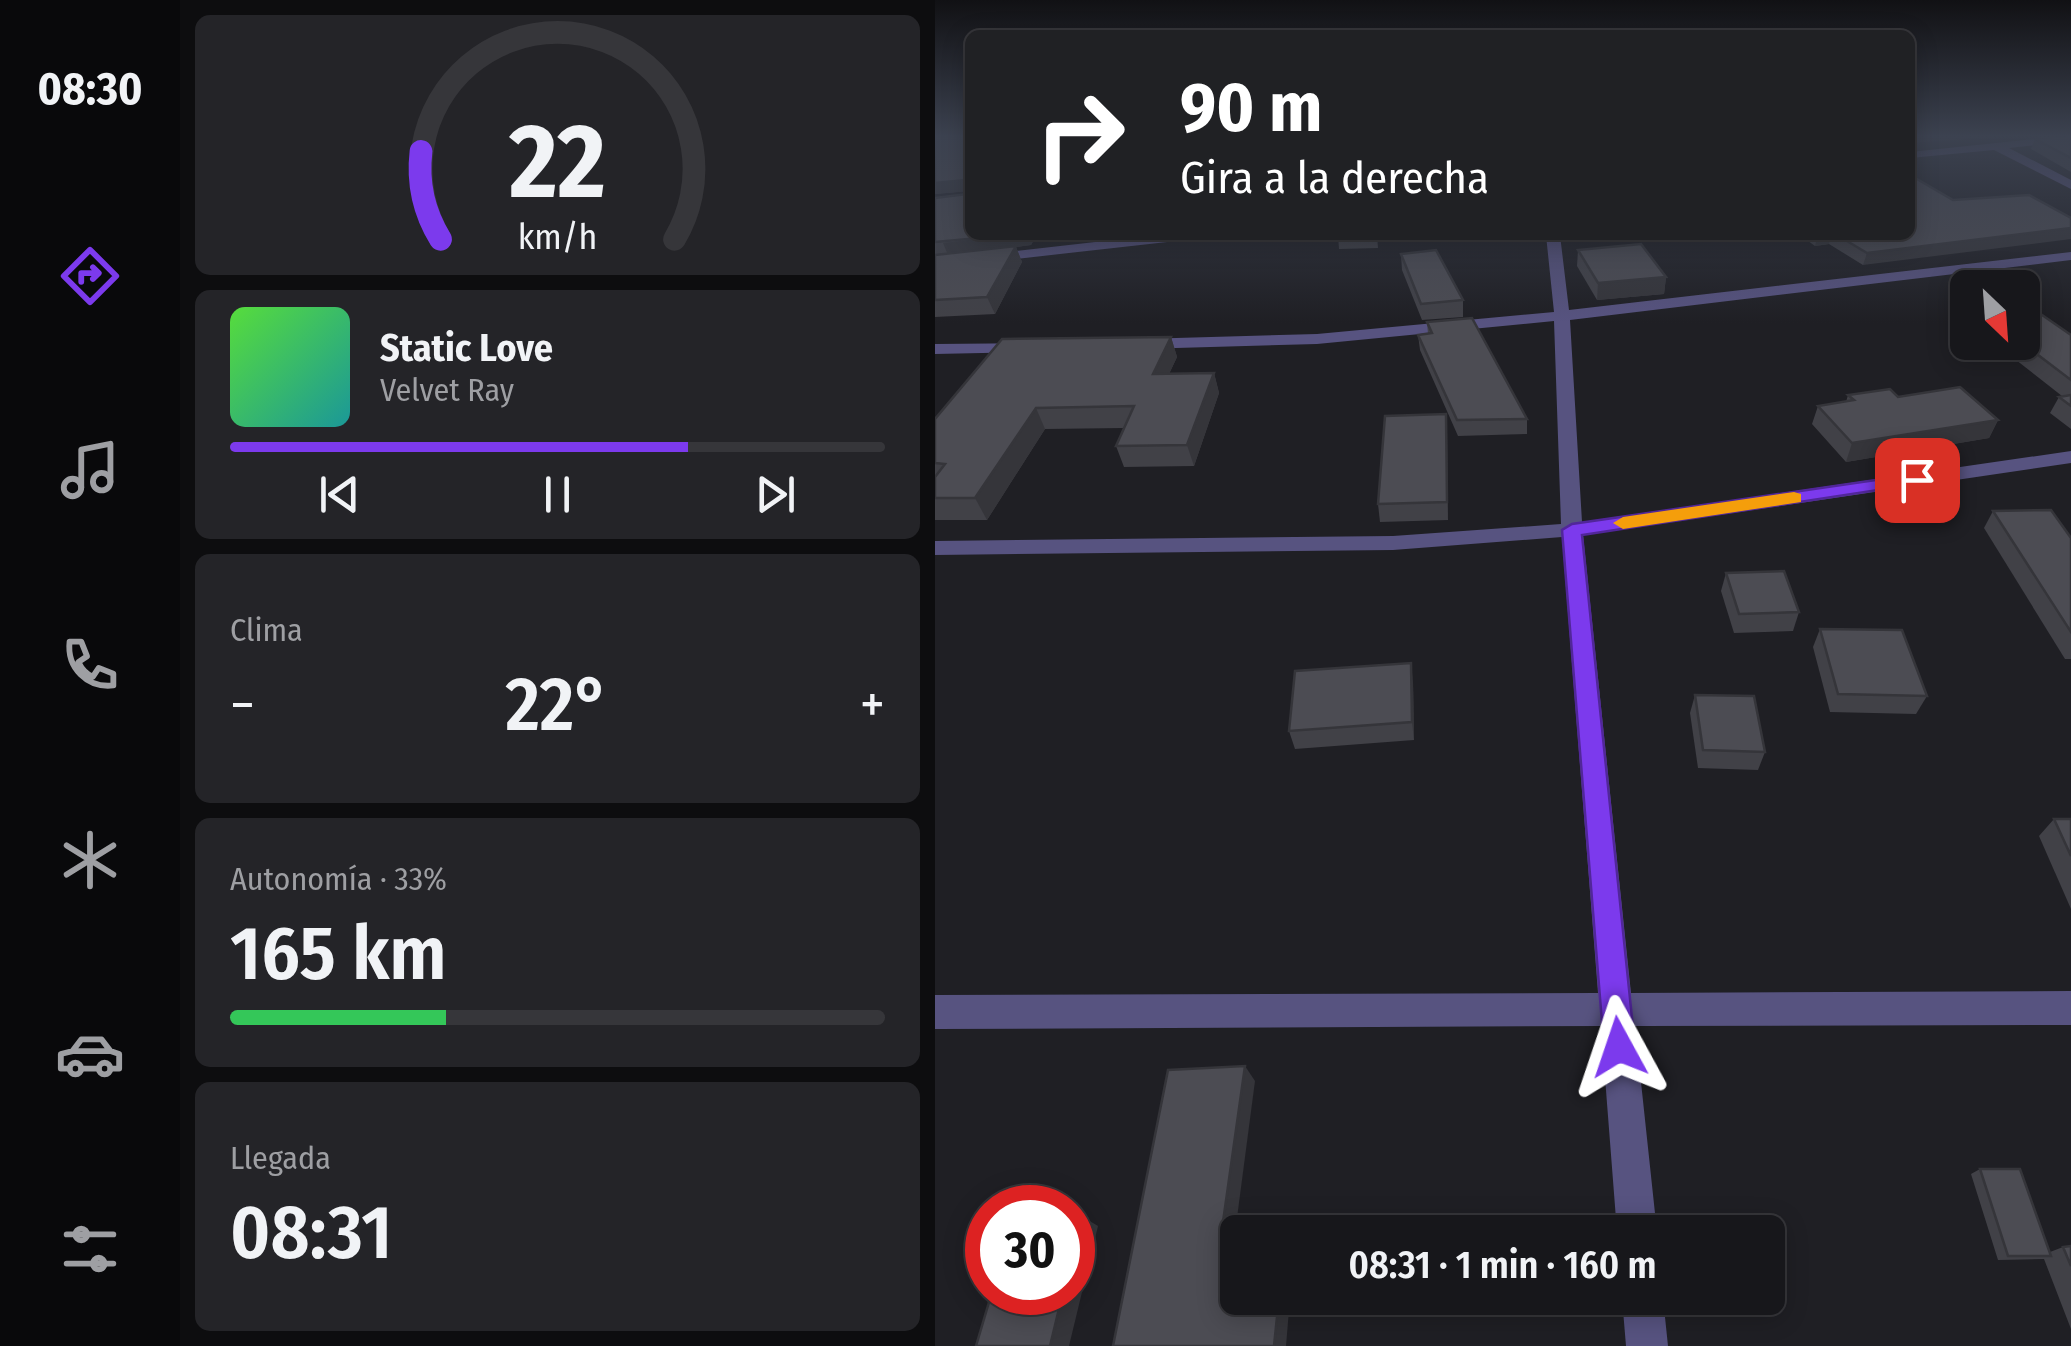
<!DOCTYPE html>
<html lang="es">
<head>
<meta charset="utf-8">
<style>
	body { margin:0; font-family:"Fira Sans Condensed",sans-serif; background:#242428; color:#f1f3f6; height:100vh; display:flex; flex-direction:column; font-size:38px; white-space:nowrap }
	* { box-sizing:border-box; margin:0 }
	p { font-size:32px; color:#9e9fa3 }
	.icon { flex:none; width:55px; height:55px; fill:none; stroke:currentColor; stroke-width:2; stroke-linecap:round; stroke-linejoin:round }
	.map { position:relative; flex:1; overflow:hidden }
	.panel { display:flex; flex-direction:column; gap:15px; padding:15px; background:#0d0d0f; width:755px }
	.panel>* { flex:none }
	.guide { position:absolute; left:30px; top:30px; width:950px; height:210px; border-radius:15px; box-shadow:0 5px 25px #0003,0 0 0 2px #36363a; background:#202124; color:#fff; overflow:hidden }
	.needle { width:65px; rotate:155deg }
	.tools { position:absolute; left:1015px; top:270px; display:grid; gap:20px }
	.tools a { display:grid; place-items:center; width:90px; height:90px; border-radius:15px; background:#17171b; box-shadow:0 5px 25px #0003,0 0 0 2px #36363a; font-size:50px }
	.speed { position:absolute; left:30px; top:1185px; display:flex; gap:20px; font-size:50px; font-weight:700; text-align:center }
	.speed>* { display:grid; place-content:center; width:130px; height:130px; border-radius:50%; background:#17171b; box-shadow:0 5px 25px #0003,0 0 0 2px #36363a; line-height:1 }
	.speed .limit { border:15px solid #d22; background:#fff; color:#111 }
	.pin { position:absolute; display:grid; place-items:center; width:85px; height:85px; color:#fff; margin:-42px; border-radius:20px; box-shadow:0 5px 15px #0006 }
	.me { position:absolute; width:110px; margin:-55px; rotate:355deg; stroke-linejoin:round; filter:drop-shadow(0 0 8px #0008) }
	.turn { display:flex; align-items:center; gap:35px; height:210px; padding:0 50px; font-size:45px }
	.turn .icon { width:130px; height:130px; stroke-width:2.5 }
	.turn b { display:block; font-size:70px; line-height:85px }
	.big { font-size:75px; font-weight:600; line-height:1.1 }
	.panel .tile { flex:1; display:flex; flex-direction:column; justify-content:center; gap:15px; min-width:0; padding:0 35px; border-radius:15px; background:#242428 }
	.panel .dial { align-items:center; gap:0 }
	.dial svg { height:260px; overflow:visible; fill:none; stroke:#36363a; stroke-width:7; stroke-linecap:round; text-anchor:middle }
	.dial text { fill:#f1f3f6; stroke:none }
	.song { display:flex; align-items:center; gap:30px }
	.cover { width:120px; height:120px; border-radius:15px; background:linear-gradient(135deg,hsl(110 70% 55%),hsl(180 70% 35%)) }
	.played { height:10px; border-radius:5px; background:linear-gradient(90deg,#7c3aed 70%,#36363a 70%) }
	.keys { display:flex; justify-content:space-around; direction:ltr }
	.heat { display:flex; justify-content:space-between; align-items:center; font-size:55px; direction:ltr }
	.charge { height:15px; border-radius:8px; background:linear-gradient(90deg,#34c759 33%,#36363a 0) }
	.trip { position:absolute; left:285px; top:1215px; width:565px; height:100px; border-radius:15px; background:#17171b; box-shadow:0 5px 25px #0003,0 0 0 2px #36363a; font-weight:600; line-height:100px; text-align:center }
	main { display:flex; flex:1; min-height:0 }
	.tab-bar { display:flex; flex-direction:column; width:180px; justify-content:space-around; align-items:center; background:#09090b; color:#9e9fa3 }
	.tab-bar .icon { width:70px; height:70px }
	.tab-bar .current { color:#7c3aed }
	.tab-bar b { font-size:45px; color:#f1f3f6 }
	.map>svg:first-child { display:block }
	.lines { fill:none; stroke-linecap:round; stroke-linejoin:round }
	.street { fill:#575380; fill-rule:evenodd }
	.wall { fill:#414147 }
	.shaded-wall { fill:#35353a }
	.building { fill:#4c4c53; stroke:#35353a; stroke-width:2.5 }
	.route { fill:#7c3aed; stroke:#51269a; stroke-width:2.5 }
	.slow { fill:#f59e0b }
</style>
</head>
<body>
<main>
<nav class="tab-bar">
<b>08:30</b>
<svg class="icon current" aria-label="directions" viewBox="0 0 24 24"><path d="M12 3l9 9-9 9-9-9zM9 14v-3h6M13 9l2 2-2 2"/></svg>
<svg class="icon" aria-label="music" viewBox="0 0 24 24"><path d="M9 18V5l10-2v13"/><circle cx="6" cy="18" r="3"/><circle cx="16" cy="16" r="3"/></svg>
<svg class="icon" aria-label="phone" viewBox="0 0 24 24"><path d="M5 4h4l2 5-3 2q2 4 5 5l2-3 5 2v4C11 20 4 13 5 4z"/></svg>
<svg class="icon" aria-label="climate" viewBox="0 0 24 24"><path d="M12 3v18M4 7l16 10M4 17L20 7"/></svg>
<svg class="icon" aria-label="car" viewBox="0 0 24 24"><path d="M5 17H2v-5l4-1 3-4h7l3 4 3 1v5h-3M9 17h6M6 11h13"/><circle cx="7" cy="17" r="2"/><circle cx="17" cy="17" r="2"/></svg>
<svg class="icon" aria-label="filters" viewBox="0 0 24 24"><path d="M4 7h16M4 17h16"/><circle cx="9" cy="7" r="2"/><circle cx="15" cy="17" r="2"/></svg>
</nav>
<section class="panel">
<div class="tile dial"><svg viewBox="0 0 100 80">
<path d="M14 69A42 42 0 1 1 86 69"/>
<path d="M14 69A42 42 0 0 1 8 42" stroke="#7c3aed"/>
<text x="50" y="56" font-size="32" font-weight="700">22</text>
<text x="50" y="72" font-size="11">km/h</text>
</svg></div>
<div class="tile">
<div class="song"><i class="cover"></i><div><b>Static Love</b><p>Velvet Ray</p></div></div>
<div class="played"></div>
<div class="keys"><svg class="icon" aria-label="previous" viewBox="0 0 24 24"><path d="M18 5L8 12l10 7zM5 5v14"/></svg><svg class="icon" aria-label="pause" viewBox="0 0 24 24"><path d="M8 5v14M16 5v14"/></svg><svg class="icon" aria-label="next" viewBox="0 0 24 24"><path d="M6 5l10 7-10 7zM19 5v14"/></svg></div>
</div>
<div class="tile"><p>Clima</p>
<div class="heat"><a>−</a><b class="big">22°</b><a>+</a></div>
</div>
<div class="tile"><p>Autonomía · 33%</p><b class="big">165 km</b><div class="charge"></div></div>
<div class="tile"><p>Llegada</p><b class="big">08:31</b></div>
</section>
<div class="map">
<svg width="1136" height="1346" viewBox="0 0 1136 1346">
	<rect width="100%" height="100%" fill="#1f1f24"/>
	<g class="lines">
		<g class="street">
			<path d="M1136,135V141L1074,148L1136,180V189L1059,150L975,158V152Z"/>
			<path d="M222,235H266L259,239L0,268V260Z"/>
			<path d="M611,235H625L634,310L1136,252V260L635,320L647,522L1136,451V463L648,535L696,993L1136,991V1025L700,1026L722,1232H682L666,1026L0,1029V995L663,993L627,537L458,550L0,555V541L458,536L626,524L619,321L382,344L206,349L198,344L206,339L382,334L619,312Z"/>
			<path d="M97,343L99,347L91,352L0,354V344Z"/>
			<path d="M687,1298H728L733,1346H691Z"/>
		</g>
	</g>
	<g class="wall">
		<path d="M0,135H35V235H132L101,236L96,245L81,247L87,262L60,314L0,317V198L33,194V191L0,194Z"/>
		<path d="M1136,135V172L1096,149L1100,139Z"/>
		<path d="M403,235H442L443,248L404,249Z"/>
		<path d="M865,235H975L928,265L894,244L880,246Z"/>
		<path d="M643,250L731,277L729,294L662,300L642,266Z"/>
		<path d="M466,254L528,300V317L487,320L467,270Z"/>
		<path d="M492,322L592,419V434L523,436L485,350L483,335L493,334Z"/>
		<path d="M1136,335V429L1115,413L1124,397L1127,396L1058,342H1088Z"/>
		<path d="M236,337L242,357L234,374L279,373L284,393L259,466L189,467L181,446L189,428L110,429L52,520H0V419Z"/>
		<path d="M913,395L963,397L1063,420L1054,438L911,462L877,424L883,406L911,402Z"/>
		<path d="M512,431L513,520L445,522L443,504Z"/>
		<path d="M1058,511L1136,538V659H1130L1049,528Z"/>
		<path d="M791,573L864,612L858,631L799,633L786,591Z"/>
		<path d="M885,629L992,696L981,714L895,712L878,647Z"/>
		<path d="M478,682L479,740L360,749L354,731Z"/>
		<path d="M760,695L830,752L823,770L763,768L755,713Z"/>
		<path d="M1119,819H1136V909L1104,836Z"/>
		<path d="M1045,1169L1115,1252L1128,1247L1136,1246V1329L1109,1259L1063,1260L1036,1174Z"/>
	</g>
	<g class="shaded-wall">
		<path d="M975,135H1091L975,143Z"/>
		<path d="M30,180L35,191L0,194V183Z"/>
		<path d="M1136,228V239L928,265L932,253Z"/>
		<path d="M77,235L101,236L96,245L81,247L87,262L60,314L52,297L13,255L8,243Z"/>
		<path d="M883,235H896L894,244L880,246Z"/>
		<path d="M731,277L729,294L662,300L663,283Z"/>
		<path d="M236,337L242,357L224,395L218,374Z"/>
		<path d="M279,373L284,393L259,466L252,445Z"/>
		<path d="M101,408L110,429L52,520L40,498Z"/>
		<path d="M1063,420L1054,438L911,462L917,443Z"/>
		<path d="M476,663L478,682L479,740L477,722Z"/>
		<path d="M310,1066L320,1081L300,1233L288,1222Z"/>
		<path d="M148,1217L163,1226L134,1346H115L128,1292H138V1257Z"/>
		<path d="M352,1219L362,1230L361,1232H351Z"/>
		<path d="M344,1298H355L351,1346H339Z"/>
	</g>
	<g class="building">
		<path d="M0,135H35V235H77L0,242V198L33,194L34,184L30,180L0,183Z"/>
		<path d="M1136,135V158L1100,139Z"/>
		<path d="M975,175L1018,200L1094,195L1136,218V228L932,253L902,235H975Z"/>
		<path d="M403,235H441V236L403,237Z"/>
		<path d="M706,244L731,277L663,283L643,250Z"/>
		<path d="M81,246L52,297L0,300V255Z"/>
		<path d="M501,250L528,300L486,304L466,254Z"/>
		<path d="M1097,308L1136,335V380L1086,342H1088V309Z"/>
		<path d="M537,318L592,419L522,420L483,335L497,333L492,322Z"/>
		<path d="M236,337L218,374L279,373L252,445L181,446L199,406L101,408L40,498H0V477L10,464L0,463V419L67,339Z"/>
		<path d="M1025,387L1063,420L917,443L883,406L919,400L913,395L955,389L963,397Z"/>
		<path d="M1136,395V406L1124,397Z"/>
		<path d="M511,414L512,502L443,504L450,416Z"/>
		<path d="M1116,510L1136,538V632L1058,511Z"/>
		<path d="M849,571L864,612L804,614L791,573Z"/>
		<path d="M885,629L967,630L992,696L903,694Z"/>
		<path d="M476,663L477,722L354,731L360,671Z"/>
		<path d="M760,695L819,696L830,752L768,750Z"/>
		<path d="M1119,819H1136V856Z"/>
		<path d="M310,1066L288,1222L352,1219L351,1232H302V1298H344L339,1346H178L233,1070Z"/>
		<path d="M1045,1169H1085L1116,1256H1073Z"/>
		<path d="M148,1217L138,1257V1218Z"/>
		<path d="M1136,1246V1266L1128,1247Z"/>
		<path d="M57,1292H128L115,1346H41Z"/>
	</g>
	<linearGradient id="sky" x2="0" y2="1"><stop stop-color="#111114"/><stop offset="0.42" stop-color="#3c4250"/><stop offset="1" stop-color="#3c4250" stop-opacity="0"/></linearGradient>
	<rect width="1136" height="323" fill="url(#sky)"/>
	<path class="route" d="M982,474L989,476V483L647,535L700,1047L696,1058L684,1063L673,1058L669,1047L627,530L637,524Z"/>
	<path class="slow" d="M859,492L866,494V502L688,529L678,523L688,517Z"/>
</svg>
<div class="tools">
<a><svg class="needle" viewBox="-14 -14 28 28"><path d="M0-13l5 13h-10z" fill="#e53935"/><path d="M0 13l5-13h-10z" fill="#9e9fa3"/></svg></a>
</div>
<div class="speed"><div class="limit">30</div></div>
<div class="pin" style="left:982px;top:480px;background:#d93025"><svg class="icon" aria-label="arrive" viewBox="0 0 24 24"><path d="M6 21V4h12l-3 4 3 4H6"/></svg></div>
<svg class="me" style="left:684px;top:1047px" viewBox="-20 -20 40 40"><path d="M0-17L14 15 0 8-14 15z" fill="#7c3aed" stroke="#fff" stroke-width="4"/></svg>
<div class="trip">08:31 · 1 min · 160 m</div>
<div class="guide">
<div class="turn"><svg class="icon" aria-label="right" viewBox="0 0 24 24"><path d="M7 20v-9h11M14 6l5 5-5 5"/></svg><div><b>90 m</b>Gira a la derecha</div></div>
</div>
</div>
</main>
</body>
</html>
